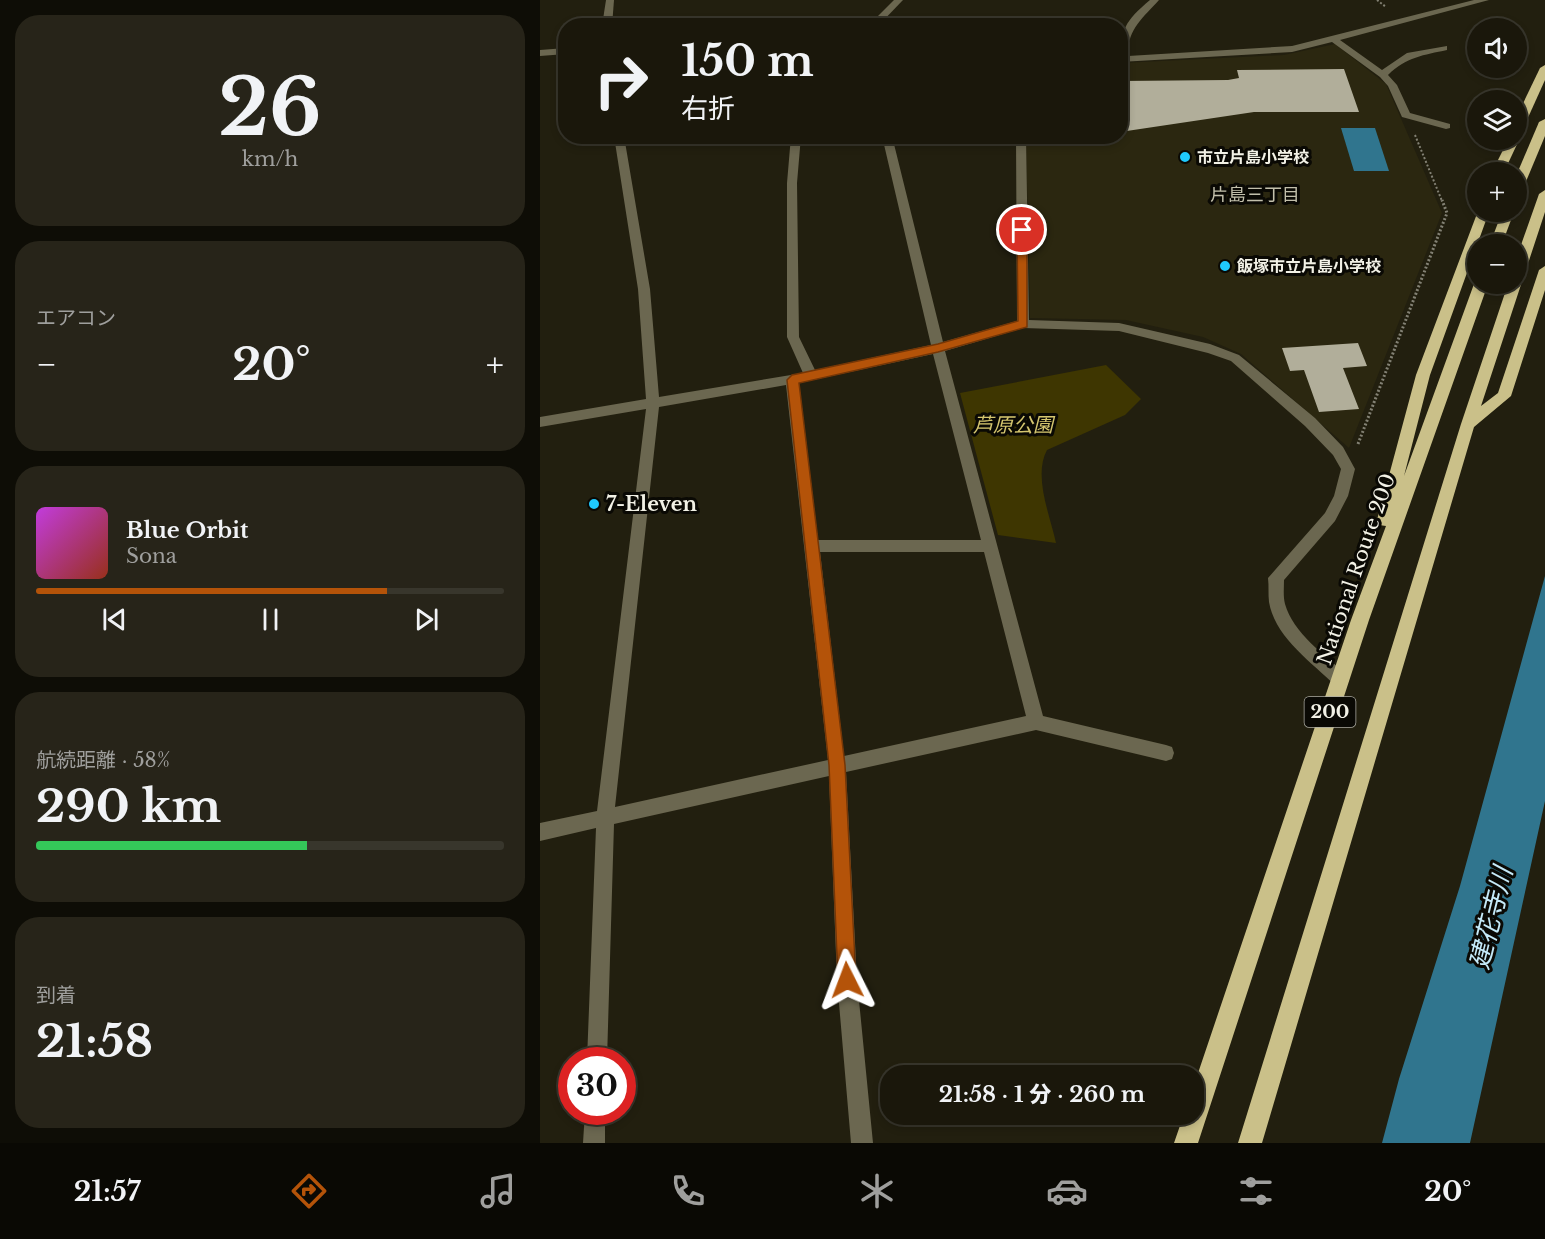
<!DOCTYPE html>
<html lang="ja">
<head>
<meta charset="utf-8">
<style>
	body { margin:0; font-family:"Libre Baskerville","Noto Sans JP",serif; background:#272419; color:#f1f3f6; height:100vh; display:flex; flex-direction:column; font-size:22px; white-space:nowrap }
	* { box-sizing:border-box; margin:0 }
	p { font-size:20px; color:#9f9f9d }
	.icon { flex:none; width:33px; height:33px; fill:none; stroke:currentColor; stroke-width:2; stroke-linecap:round; stroke-linejoin:round }
	.map { position:relative; flex:1; overflow:hidden }
	.panel { display:flex; flex-direction:column; gap:15px; padding:15px; background:#0e0d06; width:540px }
	.panel>* { flex:none }
	.hud { position:absolute; left:18px; top:18px; width:570px; height:126px; border-radius:24px; box-shadow:0 3px 9px #0003,0 0 0 2px #38362c; background:#1a170b; color:#f1f3f6; overflow:hidden }
	.tools { position:absolute; left:927px; top:18px; display:grid; gap:12px }
	.tools a { display:grid; place-items:center; width:60px; height:60px; border-radius:50%; background:#1a170b; box-shadow:0 3px 9px #0003,0 0 0 2px #38362c; font-size:30px }
	.speed { position:absolute; left:18px; top:1047px; display:flex; gap:12px; font-size:30px; font-weight:700; text-align:center }
	.speed>* { display:grid; place-content:center; width:78px; height:78px; border-radius:50%; background:#1a170b; box-shadow:0 3px 9px #0003,0 0 0 2px #38362c; line-height:1 }
	.speed .limit { border:9px solid #d22; background:#fff; color:#111 }
	.pin { position:absolute; display:grid; place-items:center; width:51px; height:51px; color:#fff; margin:-26px; border:3px solid #fff; border-radius:50%; box-shadow:0 2px 6px #0007 }
	.me { position:absolute; width:66px; margin:-33px; rotate:357deg; stroke-linejoin:round; filter:drop-shadow(0 0 4px #0008) }
	.turn { display:flex; align-items:center; gap:21px; height:126px; padding:0 24px; font-size:27px }
	.turn .icon { width:78px; height:78px; stroke-width:2.5 }
	.turn b { display:block; font-size:42px; line-height:51px }
	.big { font-size:45px; font-weight:800; line-height:1.1 }
	.panel .card { flex:1; display:flex; flex-direction:column; justify-content:center; gap:9px; min-width:0; padding:0 21px; border-radius:24px; background:#272419 }
	.panel .dial { align-items:center; gap:0 }
	.dial b { font-size:78px; line-height:1 }
	.song { display:flex; align-items:center; gap:18px }
	.cover { width:72px; height:72px; border-radius:9px; background:linear-gradient(135deg,hsl(290 70% 55%),hsl(10 70% 35%)) }
	.played { height:6px; border-radius:3px; background:linear-gradient(90deg,#b45309 75%,#38362c 75%) }
	.keys { display:flex; justify-content:space-around; direction:ltr }
	.heat { display:flex; justify-content:space-between; align-items:center; font-size:33px; direction:ltr }
	.charge { height:9px; border-radius:4px; background:linear-gradient(90deg,#34c759 58%,#38362c 0) }
	.trip { position:absolute; left:340px; top:1065px; width:324px; height:60px; border-radius:24px; background:#1a170b; box-shadow:0 3px 9px #0003,0 0 0 2px #38362c; font-weight:800; line-height:60px; text-align:center }
	.dock { display:flex; height:96px; justify-content:space-around; align-items:center; background:#0a0904; color:#9f9f9d }
	.dock .icon { width:42px; height:42px }
	.dock .active { color:#b45309 }
	.dock b { font-size:27px; color:#f1f3f6 }
	main { display:flex; flex:1; min-height:0 }
	.map>svg:first-child { display:block }
	.built { fill:#2b2710 }
	.green { fill:#3e3601 }
	.water { fill:#30758e }
	.building { fill:#b1ae9a }
	.lines { fill:none; stroke-linecap:round; stroke-linejoin:round }
	.path-far1 { stroke:#838174; stroke-width:2; stroke-dasharray:2 2; stroke-linecap:butt }
	.path { stroke:#838174; stroke-width:3; stroke-dasharray:2 2; stroke-linecap:butt }
	.minor { fill:#6b6750; fill-rule:evenodd }
	.trunk { fill:#cac089; fill-rule:evenodd }
	.route { fill:#b45309; stroke:#753606; stroke-width:1.5 }
	.poi-dot { fill:#1fc9fd; stroke:#0a0904; stroke-width:2 }
	.labels { text-anchor:middle; dominant-baseline:central; stroke-width:6; stroke-linejoin:round; paint-order:stroke }
	.far-poi-label { font-size:16px; font-weight:bold; fill:#f2f1e6; stroke:#0a0904; text-anchor:start }
	.far-neighbourhood-label { font-size:18px; fill:#c2bfab; stroke:#0a0904 }
	.shield { fill:#0a0904; stroke:#acaba2; stroke-width:1.5 }
	.shield-label { font-size:18px; font-weight:bold; fill:#f2f1e6 }
	.park-label { font-size:20px; font-style:italic; fill:#d5c66f; stroke:#0a0904 }
	.poi-label { font-size:20px; font-weight:bold; fill:#f2f1e6; stroke:#0a0904; text-anchor:start }
	.street-label { font-size:20px; fill:#f2f1e6; stroke:#0a0904 }
	.near-water-label { font-size:26px; font-style:italic; fill:#c5eaf9; stroke:#0a0904 }
</style>
</head>
<body>
<main>
<section class="panel">
<div class="card dial"><b>26</b><p>km/h</p></div>
<div class="card"><p>エアコン</p>
<div class="heat"><a>−</a><b class="big">20°</b><a>+</a></div>
</div>
<div class="card">
<div class="song"><i class="cover"></i><div><b>Blue Orbit</b><p>Sona</p></div></div>
<div class="played"></div>
<div class="keys"><svg class="icon" aria-label="previous" viewBox="0 0 24 24"><path d="M18 5L8 12l10 7zM5 5v14"/></svg><svg class="icon" aria-label="pause" viewBox="0 0 24 24"><path d="M8 5v14M16 5v14"/></svg><svg class="icon" aria-label="next" viewBox="0 0 24 24"><path d="M6 5l10 7-10 7zM19 5v14"/></svg></div>
</div>
<div class="card"><p>航続距離 · 58%</p><b class="big">290 km</b><div class="charge"></div></div>
<div class="card"><p>到着</p><b class="big">21:58</b></div>
</section>
<div class="map">
<svg width="1005" height="1143" viewBox="0 0 1005 1143">
	<rect width="100%" height="100%" fill="#221f0f"/>
	<path class="built" d="M795,44L846,84L902,213L809,448L701,354L663,337L586,320L490,318L486,137L580,136L581,63L744,55Z"/>
	<path class="green" d="M566,365L601,399L585,415L507,450C493,476 510,515 516,543L458,535L420,393Z"/>
	<g class="water">
		<path d="M801,128H835L849,171H814Z"/>
		<path d="M1005,576V801L930,1143H842L859,1079L920,886Z"/>
	</g>
	<g class="building">
		<path d="M804,69L819,112H714L580,132V81L688,80L699,78L697,70Z"/>
		<path d="M818,343L827,366L803,368L819,409L779,412L764,370L750,371L742,348Z"/>
	</g>
	<g class="lines">
		<g class="path-far1">
			<path d="M837,0L846,7"/>
			<path d="M875,135L902,201"/>
		</g>
		<path class="path" d="M818,444L907,213L902,200"/>
		<g class="minor">
			<path d="M66,0H74L72,26H62Z"/>
			<path d="M354,0H363L338,26H328Z"/>
			<path d="M610,0H619C603,18 587,29 588,56L752,46L934,0H949L800,40L842,70L867,53L907,46V50C884,55 866,57 848,75L857,85L870,113L910,124V128L906,129L862,117L848,86L840,77L792,42L752,52L580,62C580,30 585,21 610,0Z"/>
			<path d="M26,48V54L0,56V50Z"/>
			<path d="M74,136H84L110,289L119,397L263,373L247,337V183L251,136H261L257,183L259,337L275,370L391,345L342,136H352L403,342L477,321L476,136H486L489,320L579,323L670,344L699,355L775,418L803,447L815,469L808,496L795,521L744,580C744,588 743,596 745,604C753,633 785,655 807,675L809,680L807,685L801,687L795,685C771,662 735,637 729,602C728,594 729,586 728,578L785,513L794,496L801,469L793,455L765,426L691,361L668,353L579,331L483,328L405,351L503,716L626,745L632,747L634,753L632,759L626,761L496,730L306,772L317,980L333,1143H311L297,980L289,776L74,824L67,1060H47L56,828L0,841V823L57,811L106,409L0,427V417L106,399L98,289ZM393,354L441,540H278L259,383ZM246,385L288,760L75,807L119,407ZM280,552H444L486,716L304,756Z"/>
			<path d="M45,1112H65V1143H43Z"/>
		</g>
		<g class="trunk">
			<path d="M1005,65V80L982,131L976,134V118L1000,68Z"/>
			<path d="M1005,119V136L982,191L976,195V176L999,122Z"/>
			<path d="M977,138L979,140L964,172H952L968,140Z"/>
			<path d="M1005,190V212L941,406L958,393L999,270L1005,266V290L971,396L934,427L722,1143H698L921,424L968,284H976V259L999,194Z"/>
			<path d="M938,211L949,212L890,375L864,476L934,284L938,281V284H948L829,620L658,1143H634L644,1114H654V1085L811,620L846,526L839,525L837,520L876,375Z"/>
			<path d="M962,212H974L962,244H950Z"/>
		</g>
	</g>
	<path class="route" d="M482,227L487,230V327L398,352L259,383L305,765L316,980L313,986L307,989L301,986L298,980L289,765L247,380L252,375L398,344L478,321L477,230Z"/>
	<g class="poi-dot">
		<circle cx="645" cy="157" r="6"/>
		<circle cx="685" cy="266" r="6"/>
		<circle cx="54" cy="504" r="6"/>
	</g>
	<g class="labels">
		<g class="far-poi-label">
			<text x="657" y="157">市立片島小学校</text>
			<text x="697" y="266">飯塚市立片島小学校</text>
		</g>
		<g class="far-neighbourhood-label">
			<text x="715" y="195">片島三丁目</text>
		</g>
		<rect class="shield" x="764.5" y="697" width="51" height="30" rx="4.5"/>
		<g class="shield-label">
			<text x="790" y="712">200</text>
		</g>
		<g class="park-label">
			<text x="473" y="425">芦原公園</text>
		</g>
		<g class="poi-label">
			<text x="66" y="504">7-Eleven</text>
		</g>
		<g class="street-label">
			<text transform="translate(816 569) rotate(-71)">National Route 200</text>
		</g>
		<g class="near-water-label">
			<text transform="translate(951 918) rotate(-76)">建花寺川</text>
		</g>
	</g>
</svg>
<div class="tools">
<a><svg class="icon" aria-label="sound" viewBox="0 0 24 24"><path d="M4 9h4l5-4v14l-5-4H4zM17 9q2 3 0 6"/></svg></a>
<a><svg class="icon" aria-label="layers" viewBox="0 0 24 24"><path d="M12 4l9 5-9 5-9-5zM3 14l9 5 9-5"/></svg></a>
<a>+</a>
<a>−</a>
</div>
<div class="speed"><div class="limit">30</div></div>
<div class="pin" style="left:482px;top:230px;background:#d93025"><svg class="icon" aria-label="arrive" viewBox="0 0 24 24"><path d="M6 21V4h12l-3 4 3 4H6"/></svg></div>
<svg class="me" style="left:307px;top:980px" viewBox="-20 -20 40 40"><path d="M0-17L14 15 0 8-14 15z" fill="#b45309" stroke="#fff" stroke-width="4"/></svg>
<div class="trip">21:58 · 1 分 · 260 m</div>
<div class="hud">
<div class="turn"><svg class="icon" aria-label="right" viewBox="0 0 24 24"><path d="M7 20v-9h11M14 6l5 5-5 5"/></svg><div><b>150 m</b>右折</div></div>
</div>
</div>
</main>
<nav class="dock">
<b>21:57</b>
<svg class="icon active" aria-label="directions" viewBox="0 0 24 24"><path d="M12 3l9 9-9 9-9-9zM9 14v-3h6M13 9l2 2-2 2"/></svg>
<svg class="icon" aria-label="music" viewBox="0 0 24 24"><path d="M9 18V5l10-2v13"/><circle cx="6" cy="18" r="3"/><circle cx="16" cy="16" r="3"/></svg>
<svg class="icon" aria-label="phone" viewBox="0 0 24 24"><path d="M5 4h4l2 5-3 2q2 4 5 5l2-3 5 2v4C11 20 4 13 5 4z"/></svg>
<svg class="icon" aria-label="climate" viewBox="0 0 24 24"><path d="M12 3v18M4 7l16 10M4 17L20 7"/></svg>
<svg class="icon" aria-label="car" viewBox="0 0 24 24"><path d="M5 17H2v-5l4-1 3-4h7l3 4 3 1v5h-3M9 17h6M6 11h13"/><circle cx="7" cy="17" r="2"/><circle cx="17" cy="17" r="2"/></svg>
<svg class="icon" aria-label="filters" viewBox="0 0 24 24"><path d="M4 7h16M4 17h16"/><circle cx="9" cy="7" r="2"/><circle cx="15" cy="17" r="2"/></svg>
<b>20°</b>
</nav>
</body>
</html>
